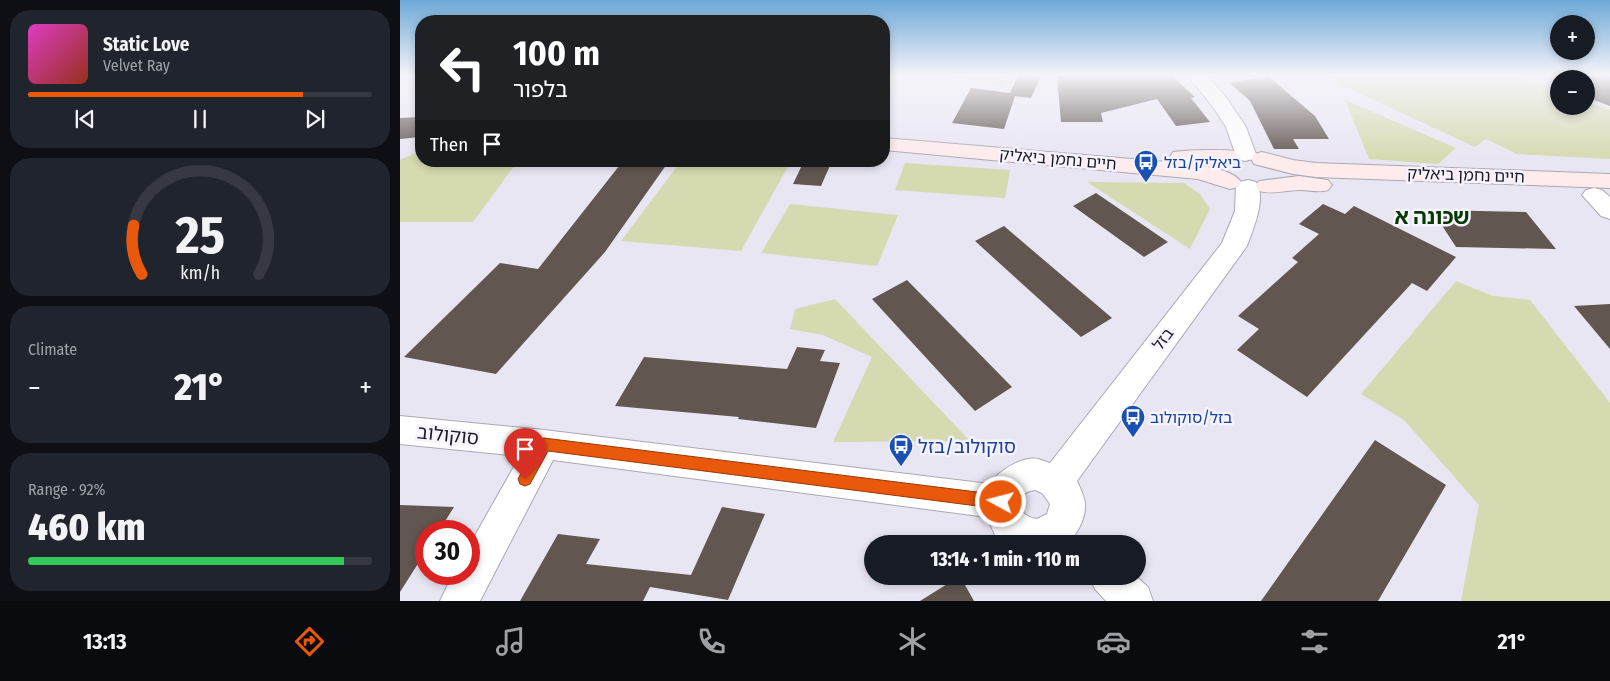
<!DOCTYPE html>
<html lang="en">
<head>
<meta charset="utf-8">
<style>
	body { margin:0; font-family:"Fira Sans Condensed","Noto Sans Hebrew",sans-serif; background:#20242c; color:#f1f3f6; height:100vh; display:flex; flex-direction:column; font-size:19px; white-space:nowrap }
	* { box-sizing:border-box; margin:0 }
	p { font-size:16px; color:#9ea1a6 }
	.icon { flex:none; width:28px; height:28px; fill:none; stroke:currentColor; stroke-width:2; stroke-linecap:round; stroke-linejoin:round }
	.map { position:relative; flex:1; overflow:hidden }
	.sheet { display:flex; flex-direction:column; gap:10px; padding:10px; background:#0d0f14; width:400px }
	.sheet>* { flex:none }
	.banner { position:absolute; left:15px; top:15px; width:475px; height:152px; border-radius:20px; box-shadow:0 2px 8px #0003; background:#202124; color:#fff; overflow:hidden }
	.buttons { position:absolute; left:1150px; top:15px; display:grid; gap:10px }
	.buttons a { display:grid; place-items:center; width:45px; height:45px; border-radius:50%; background:#171b24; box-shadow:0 2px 8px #0003; font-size:25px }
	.speed { position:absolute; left:15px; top:520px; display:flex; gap:10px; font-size:25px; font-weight:700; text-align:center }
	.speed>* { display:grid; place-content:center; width:65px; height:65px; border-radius:50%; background:#171b24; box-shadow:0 2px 8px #0003; line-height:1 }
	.speed .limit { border:8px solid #d22; background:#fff; color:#111 }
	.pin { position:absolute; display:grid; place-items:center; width:42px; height:42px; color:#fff; margin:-51px -21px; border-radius:50% 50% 50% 0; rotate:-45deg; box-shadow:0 0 5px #0007 }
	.pin .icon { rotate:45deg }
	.me { position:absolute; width:55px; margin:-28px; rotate:277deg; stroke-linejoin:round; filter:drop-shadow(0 0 4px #0008) }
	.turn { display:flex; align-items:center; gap:18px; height:105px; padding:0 15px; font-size:22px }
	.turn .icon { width:65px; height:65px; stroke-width:2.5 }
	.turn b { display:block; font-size:35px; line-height:42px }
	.then { display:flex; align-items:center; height:48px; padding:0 15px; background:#0003; gap:10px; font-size:19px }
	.big { font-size:38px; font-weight:800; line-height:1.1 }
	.sheet .card { flex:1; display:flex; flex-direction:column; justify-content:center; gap:8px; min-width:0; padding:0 18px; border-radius:20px; background:#20242c }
	.sheet .dial { align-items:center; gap:0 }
	.dial svg { height:130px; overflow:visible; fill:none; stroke:#363941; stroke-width:7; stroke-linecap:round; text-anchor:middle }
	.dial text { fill:#f1f3f6; stroke:none }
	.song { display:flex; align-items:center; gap:15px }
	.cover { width:60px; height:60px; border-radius:8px; background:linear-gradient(135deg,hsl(310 70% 55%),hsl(10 70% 35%)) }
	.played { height:5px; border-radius:2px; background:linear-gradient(90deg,#ea580c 80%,#363941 80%) }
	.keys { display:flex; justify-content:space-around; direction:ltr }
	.heat { display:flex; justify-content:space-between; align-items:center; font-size:28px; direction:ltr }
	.charge { height:8px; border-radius:4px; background:linear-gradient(90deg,#34c759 92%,#363941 0) }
	.trip { position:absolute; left:464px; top:535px; width:282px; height:50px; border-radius:25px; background:#171b24; box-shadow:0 2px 8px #0003; font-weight:800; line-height:50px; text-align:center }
	.tabs { display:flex; height:80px; justify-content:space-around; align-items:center; background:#090b0e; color:#9ea1a6 }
	.tabs .icon { width:35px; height:35px }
	.tabs .current { color:#ea580c }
	.tabs b { font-size:22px; color:#f1f3f6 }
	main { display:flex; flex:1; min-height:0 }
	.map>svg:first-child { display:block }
	.green { fill:#d6dab0 }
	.building { fill:#615650 }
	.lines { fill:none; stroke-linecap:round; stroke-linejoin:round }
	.street-casing { stroke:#aba8b4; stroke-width:2 }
	.secondary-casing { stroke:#aba8b4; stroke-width:2 }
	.street { fill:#fff; fill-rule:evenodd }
	.secondary { fill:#feebec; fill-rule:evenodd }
	.route { fill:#ea580c; stroke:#983908 }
	.labels { text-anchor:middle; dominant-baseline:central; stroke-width:5; stroke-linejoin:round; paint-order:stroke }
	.street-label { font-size:16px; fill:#1c1a1f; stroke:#f6f3fe }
	.transit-label { font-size:16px; fill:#164399; stroke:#f6f3fe; text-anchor:start }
	.near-street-label { font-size:19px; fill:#1c1a1f; stroke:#f6f3fe }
	.near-transit-label { font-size:19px; fill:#164399; stroke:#f6f3fe; text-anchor:start }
	.district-label { font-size:21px; font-weight:bold; fill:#053900; stroke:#f6f3fe }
</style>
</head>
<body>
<main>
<section class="sheet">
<div class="card">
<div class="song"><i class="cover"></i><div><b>Static Love</b><p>Velvet Ray</p></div></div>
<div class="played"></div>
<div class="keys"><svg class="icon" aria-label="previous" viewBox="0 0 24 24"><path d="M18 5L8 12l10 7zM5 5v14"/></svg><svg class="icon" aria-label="pause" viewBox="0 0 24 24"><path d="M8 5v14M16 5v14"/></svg><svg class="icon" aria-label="next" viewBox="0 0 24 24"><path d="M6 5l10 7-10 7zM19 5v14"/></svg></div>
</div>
<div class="card dial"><svg viewBox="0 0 100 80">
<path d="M14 69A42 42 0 1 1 86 69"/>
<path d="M14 69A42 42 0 0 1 9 39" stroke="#ea580c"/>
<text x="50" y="56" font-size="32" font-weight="700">25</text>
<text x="50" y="72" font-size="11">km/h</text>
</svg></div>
<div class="card"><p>Climate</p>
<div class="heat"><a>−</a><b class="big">21°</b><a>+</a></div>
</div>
<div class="card"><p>Range · 92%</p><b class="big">460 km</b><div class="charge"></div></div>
</section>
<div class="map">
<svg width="1210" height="601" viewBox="0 0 1210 601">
	<rect width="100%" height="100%" fill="#e9e6f3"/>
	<g class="green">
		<path d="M546,76H608L603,86Z"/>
		<path d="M930,76H1121L1159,90V106H1186V101L1210,110V159L1117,154L1086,139L1075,147L937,83Z"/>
		<path d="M945,100L1056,148L1038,164L969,159Z"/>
		<path d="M21,150V161H118L73,222H0V160Z"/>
		<path d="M281,161H391L341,251L221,241Z"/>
		<path d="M505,163L610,170L605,198L495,190Z"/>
		<path d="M687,182L784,183L800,194L810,209L790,249Z"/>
		<path d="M390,204L498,215L477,266L361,253Z"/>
		<path d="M1056,281L1093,296L1130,300L1210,403V601H1061L1079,505L1004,420L961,394Z"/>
		<path d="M435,299L570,441L433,442L472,357L423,335L390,329L395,309Z"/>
	</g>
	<g class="building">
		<path d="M618,76H641L631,98L615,96L604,129L552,123L571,88L610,93Z"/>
		<path d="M657,76H772L795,97L791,98L810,122L776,126L757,99L701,113L703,122H661Z"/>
		<path d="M868,76L915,116L929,139H893L899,149H874L850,101L830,83Z"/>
		<path d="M1186,76H1210V106L1186,97Z"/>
		<path d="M21,117V137L0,139V118Z"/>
		<path d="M223,161H269L205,252L96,374L4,357L100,263L138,269Z"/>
		<path d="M404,161H432L421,186L393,184Z"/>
		<path d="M696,193L768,242L744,257L673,206Z"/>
		<path d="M923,204L945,214L954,206L1056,257L1027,291L1012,283L907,397L837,350L859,329L838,316L898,262L892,258L919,234L899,224Z"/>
		<path d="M1032,210L1126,212L1156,249L1056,247Z"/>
		<path d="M604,226L712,318L681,337L575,241Z"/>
		<path d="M507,280L612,387L575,411L472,299Z"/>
		<path d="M1210,304V349L1174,306Z"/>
		<path d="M397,347L425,350L420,361L440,363L416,428L338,419L339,417L215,406L244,357L387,369Z"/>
		<path d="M975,440L1046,485L978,601H861Z"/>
		<path d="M0,505L54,507L39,531H26V551L0,592Z"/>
		<path d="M322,507L365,514L328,600L250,587L243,601H120L158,534L200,539L186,564L291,575Z"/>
		<path d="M560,576L574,601H520Z"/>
	</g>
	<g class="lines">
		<defs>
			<g id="street">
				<path d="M788,76H808L828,100L846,127L856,154L853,159L845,161L837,159L826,127L813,107Z"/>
				<path d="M848,180L856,182C867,198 853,229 847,246L677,481C680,488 685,497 685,504C686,518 677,536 666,544H605L595,535L587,517L153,460L80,601H40L53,574H69V546L120,456L0,444V416L144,430L590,484C598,471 622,456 638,459C642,460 646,462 650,463L822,243L835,211L836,187L840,182ZM635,490L642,493L650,504L647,514L637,519C614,515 612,493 635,490Z"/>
				<path d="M1194,188L1202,190L1210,197V219L1201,216L1182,195L1186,190Z"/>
				<path d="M689,576H736L748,587L753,601H706L695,589Z"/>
			</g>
			<g id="secondary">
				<path d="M484,138L780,163L773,162L770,157L773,152C784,150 825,149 835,151L838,156L835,161L806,165L784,164C799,165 833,169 841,182L838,187L830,189L798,179L484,150Z"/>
				<path d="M862,152L893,160L916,163L1210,174V188L916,177L893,174L854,164L851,159L854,154Z"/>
				<path d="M899,176L928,180L932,185L928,190C918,193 910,190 900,190C886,190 873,195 859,191L855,186L859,181Z"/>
			</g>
		</defs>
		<use href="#street" class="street-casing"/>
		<use href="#secondary" class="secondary-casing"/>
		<use href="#street" class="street"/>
		<use href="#secondary" class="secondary"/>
	</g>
	<linearGradient id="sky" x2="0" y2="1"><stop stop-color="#6ca8d7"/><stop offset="0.47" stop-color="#f5f4fa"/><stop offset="1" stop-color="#f5f4fa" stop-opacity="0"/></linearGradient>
	<rect width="1210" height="160" fill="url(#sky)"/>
	<path class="route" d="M144,438L601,495L606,497L609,502L606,507L601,509L148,451L130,484L125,486L120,484L118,479L120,475L139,440Z"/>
	<defs>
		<symbol id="bus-pin" viewBox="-11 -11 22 30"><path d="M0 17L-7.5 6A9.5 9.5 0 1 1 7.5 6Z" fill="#1a4fb4" stroke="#f6f3fe"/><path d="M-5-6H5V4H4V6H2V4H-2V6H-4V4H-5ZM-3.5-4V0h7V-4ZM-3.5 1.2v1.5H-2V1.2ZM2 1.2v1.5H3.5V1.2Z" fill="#fff"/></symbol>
	</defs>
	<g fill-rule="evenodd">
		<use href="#bus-pin" x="732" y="148" width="28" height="38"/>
		<use href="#bus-pin" x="719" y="403" width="28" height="38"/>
		<use href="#bus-pin" x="487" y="432" width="28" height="38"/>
	</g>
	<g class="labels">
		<g class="street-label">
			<text transform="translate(658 159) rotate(5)">חיים נחמן ביאליק</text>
			<text transform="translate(1066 175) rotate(2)">חיים נחמן ביאליק</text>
			<text transform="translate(763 339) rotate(-53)">בזל</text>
		</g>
		<g class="transit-label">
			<text x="764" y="162">ביאליק/בזל</text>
			<text x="750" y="417">בזל/סוקולוב</text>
		</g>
		<g class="near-street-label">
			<text transform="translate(48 435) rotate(6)">סוקולוב</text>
		</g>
		<g class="near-transit-label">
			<text x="518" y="446">סוקולוב/בזל</text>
		</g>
		<g class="district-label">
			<text x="1032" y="217">שכונה א</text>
		</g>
	</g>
</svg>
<div class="buttons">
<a>+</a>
<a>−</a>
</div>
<div class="speed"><div class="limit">30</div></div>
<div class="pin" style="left:125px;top:479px;background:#d93025"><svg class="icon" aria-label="arrive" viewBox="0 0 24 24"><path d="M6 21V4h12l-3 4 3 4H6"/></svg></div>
<svg class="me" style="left:601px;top:502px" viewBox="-20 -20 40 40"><circle r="17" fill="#ea580c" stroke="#fff" stroke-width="3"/><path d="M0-11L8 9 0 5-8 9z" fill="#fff"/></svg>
<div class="trip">13:14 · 1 min · 110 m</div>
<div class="banner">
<div class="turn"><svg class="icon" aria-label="left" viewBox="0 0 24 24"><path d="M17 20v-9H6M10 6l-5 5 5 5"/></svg><div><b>100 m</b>בלפור</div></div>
<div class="then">Then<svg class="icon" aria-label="arrive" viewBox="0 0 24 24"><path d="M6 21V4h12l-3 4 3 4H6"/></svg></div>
</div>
</div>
</main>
<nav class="tabs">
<b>13:13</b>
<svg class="icon current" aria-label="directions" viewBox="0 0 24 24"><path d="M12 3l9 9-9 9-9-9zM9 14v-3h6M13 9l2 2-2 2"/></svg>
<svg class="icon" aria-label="music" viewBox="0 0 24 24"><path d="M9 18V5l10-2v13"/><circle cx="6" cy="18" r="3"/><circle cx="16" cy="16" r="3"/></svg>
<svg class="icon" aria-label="phone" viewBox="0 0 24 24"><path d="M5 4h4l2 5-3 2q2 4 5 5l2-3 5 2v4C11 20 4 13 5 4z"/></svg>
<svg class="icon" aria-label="climate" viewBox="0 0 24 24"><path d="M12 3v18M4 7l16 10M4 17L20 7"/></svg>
<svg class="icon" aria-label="car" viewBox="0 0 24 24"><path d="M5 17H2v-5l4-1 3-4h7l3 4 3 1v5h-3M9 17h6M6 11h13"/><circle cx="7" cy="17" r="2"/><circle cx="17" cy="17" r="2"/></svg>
<svg class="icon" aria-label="filters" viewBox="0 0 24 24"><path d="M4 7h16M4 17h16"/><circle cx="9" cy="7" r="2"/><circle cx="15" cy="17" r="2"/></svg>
<b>21°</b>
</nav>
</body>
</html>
